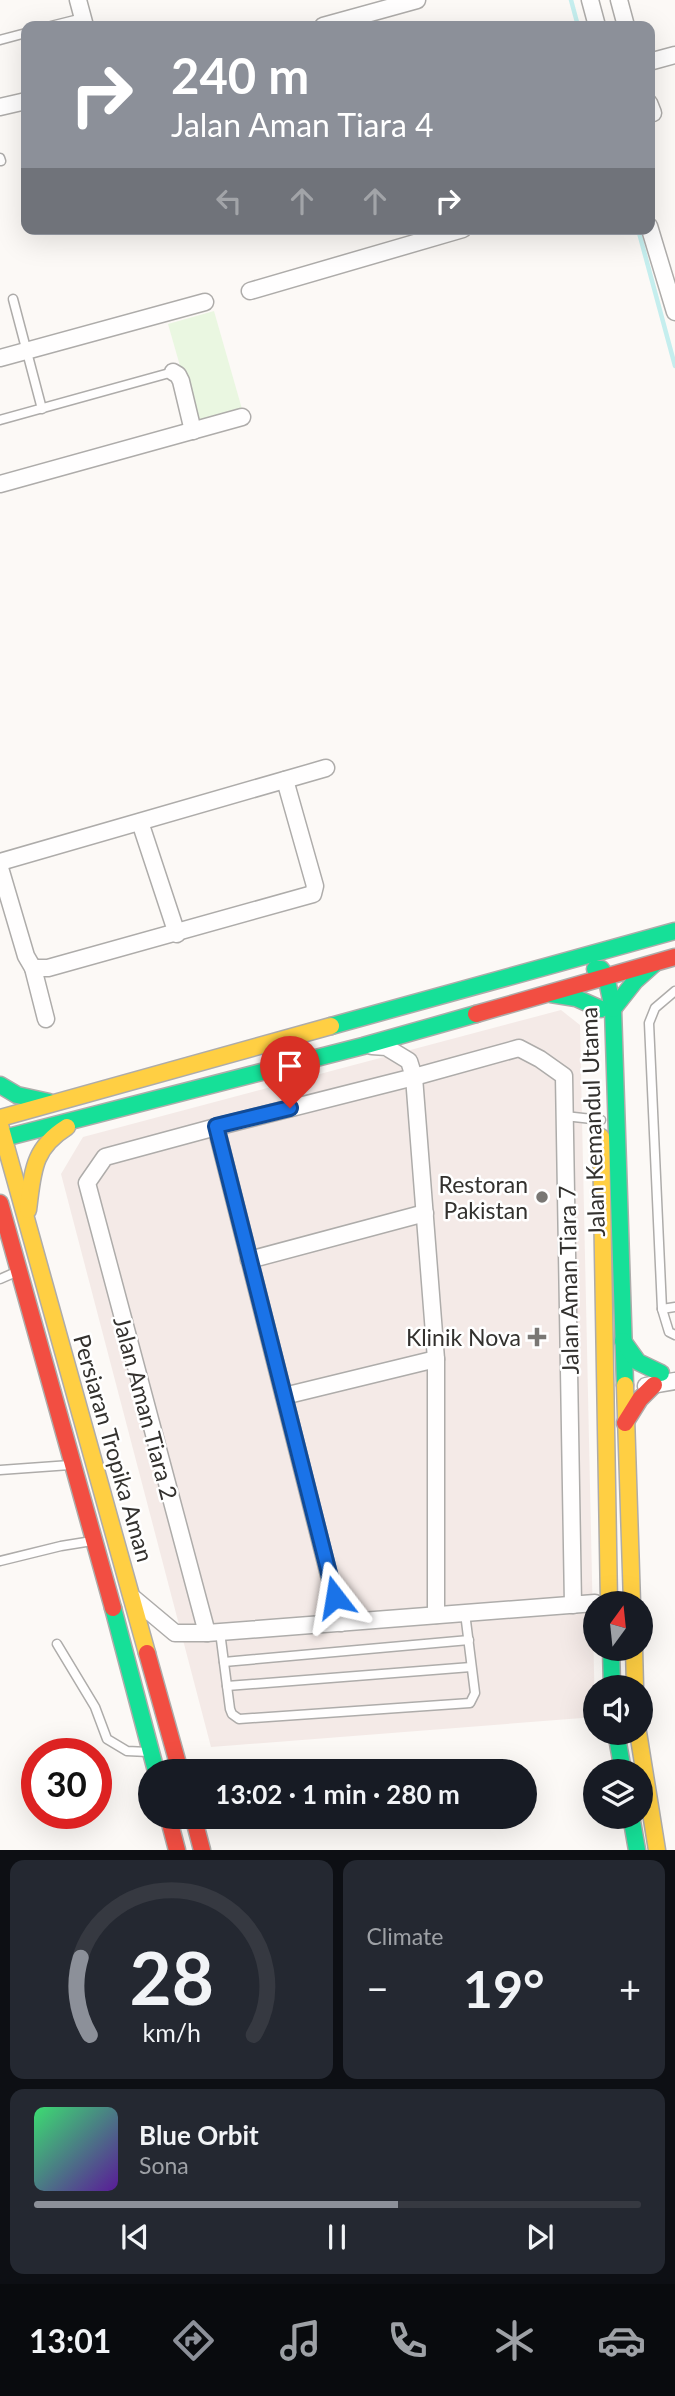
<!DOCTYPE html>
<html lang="en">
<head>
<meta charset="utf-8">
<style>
	body { margin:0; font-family:Lato,sans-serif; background:#242831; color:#f1f3f6; height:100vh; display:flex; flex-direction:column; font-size:26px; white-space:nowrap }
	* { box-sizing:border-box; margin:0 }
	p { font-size:23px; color:#9ea1a6 }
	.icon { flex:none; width:38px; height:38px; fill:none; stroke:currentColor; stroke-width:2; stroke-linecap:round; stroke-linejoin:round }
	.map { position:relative; height:1850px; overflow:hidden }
	.panel { display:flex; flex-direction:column; gap:10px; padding:10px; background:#0d0f14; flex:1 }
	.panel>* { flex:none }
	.banner { position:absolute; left:21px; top:21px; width:634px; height:214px; border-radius:14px; box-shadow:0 7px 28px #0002; background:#8c9099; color:#fff; overflow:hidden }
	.needle { width:46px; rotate:15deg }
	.fabs { position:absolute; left:583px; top:1591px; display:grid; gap:14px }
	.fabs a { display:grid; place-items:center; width:70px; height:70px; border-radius:50%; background:#171b24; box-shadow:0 7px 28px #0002; font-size:35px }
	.speed { position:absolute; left:21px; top:1738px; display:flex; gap:14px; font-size:35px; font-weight:700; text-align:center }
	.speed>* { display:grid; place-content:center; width:91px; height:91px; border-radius:50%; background:#171b24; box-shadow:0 7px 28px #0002; line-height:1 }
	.speed .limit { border:10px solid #d22; background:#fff; color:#111 }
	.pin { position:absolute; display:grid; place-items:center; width:60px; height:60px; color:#fff; margin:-72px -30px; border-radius:50% 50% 50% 0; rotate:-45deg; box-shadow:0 0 7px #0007 }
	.pin .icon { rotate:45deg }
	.me { position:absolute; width:77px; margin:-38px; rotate:346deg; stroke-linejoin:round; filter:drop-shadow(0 0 5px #0008) }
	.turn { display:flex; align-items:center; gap:24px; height:147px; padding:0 35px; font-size:32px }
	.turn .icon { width:91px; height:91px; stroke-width:2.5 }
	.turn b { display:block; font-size:49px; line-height:60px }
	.lanes { display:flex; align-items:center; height:66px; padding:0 35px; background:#0003; justify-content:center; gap:35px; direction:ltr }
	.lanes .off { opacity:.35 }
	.big { font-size:52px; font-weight:700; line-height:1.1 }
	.panel .widget { flex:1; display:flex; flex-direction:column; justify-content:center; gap:10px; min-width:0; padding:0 24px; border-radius:14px; background:#242831 }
	.panel .dial { align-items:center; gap:0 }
	.dial svg { height:182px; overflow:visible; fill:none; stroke:#363941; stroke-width:7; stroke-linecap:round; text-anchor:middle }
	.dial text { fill:#f1f3f6; stroke:none }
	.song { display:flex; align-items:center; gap:21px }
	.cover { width:84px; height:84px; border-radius:10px; background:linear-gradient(135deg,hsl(140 70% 55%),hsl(270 70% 35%)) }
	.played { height:7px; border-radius:4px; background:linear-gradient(90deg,#8c9099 60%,#363941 60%) }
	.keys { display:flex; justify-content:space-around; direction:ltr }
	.heat { display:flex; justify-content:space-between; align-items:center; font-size:38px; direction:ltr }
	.panel .tiles { flex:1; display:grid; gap:10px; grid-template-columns:1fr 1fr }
	.widget:last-child { grid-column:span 2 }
	.trip { position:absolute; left:138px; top:1759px; width:399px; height:70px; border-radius:35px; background:#171b24; box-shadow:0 7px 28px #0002; font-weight:700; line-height:70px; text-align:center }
	.menu { display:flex; height:112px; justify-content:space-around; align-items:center; background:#090b0e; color:#9ea1a6 }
	.menu .icon { width:49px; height:49px }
	.menu .active { color:#8c9099 }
	.menu b { font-size:32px; color:#f1f3f6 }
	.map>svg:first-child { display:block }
	.commercial { fill:#f4eae7 }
	.green { fill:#eaf7e1 }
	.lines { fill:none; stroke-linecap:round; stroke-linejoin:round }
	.stream { stroke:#c5eeee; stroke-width:4.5 }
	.lane-casing { stroke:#aeacaa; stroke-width:11 }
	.street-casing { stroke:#aeacaa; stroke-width:19 }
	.fast-casing { stroke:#aeacaa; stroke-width:19 }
	.slow-casing { stroke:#aeacaa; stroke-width:19 }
	.jam-casing { stroke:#aeacaa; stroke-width:19 }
	.lane { stroke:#fffefe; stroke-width:8 }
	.street { stroke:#fffefe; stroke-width:16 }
	.fast { stroke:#16e098; stroke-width:16 }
	.slow { stroke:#ffcf43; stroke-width:16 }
	.jam { stroke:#f24e42; stroke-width:16 }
	.route-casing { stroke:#114b97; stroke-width:18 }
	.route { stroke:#1a73e8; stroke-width:12 }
	.poi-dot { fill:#797774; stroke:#fff; stroke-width:2.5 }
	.labels { text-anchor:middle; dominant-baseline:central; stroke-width:5; stroke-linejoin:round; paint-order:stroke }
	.street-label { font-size:23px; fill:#33312e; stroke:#fff }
	.poi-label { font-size:23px; fill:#33312e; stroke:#fff; text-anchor:end }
</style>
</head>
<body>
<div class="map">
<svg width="675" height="1850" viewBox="0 0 675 1850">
	<rect width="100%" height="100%" fill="#fcf9f6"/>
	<path class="commercial" d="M561,1010L580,1025L595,1717L211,1747L61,1174L83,1137Z"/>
	<path class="green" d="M214,311L242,409L196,422L168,324Z"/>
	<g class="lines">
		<g class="stream">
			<path d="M571,0L578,26"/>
			<path d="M638,229L675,366"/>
		</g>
		<defs>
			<g id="lane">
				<path d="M51,26L83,18"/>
				<path d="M0,40L26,33"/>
				<path d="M0,158L1,161"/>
				<path d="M13,299L42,409"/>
				<path d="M0,420L173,372"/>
				<path d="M675,991L655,1008L649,1023L662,1309L669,1332L675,1335"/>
				<path d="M565,1116L601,1120"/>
				<path d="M0,1279L16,1272"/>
				<path d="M662,1309L675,1307"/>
				<path d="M0,1470L70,1465"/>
				<path d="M0,1561L61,1546L92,1541"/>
				<path d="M220,1632L230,1709L232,1714L239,1719L470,1703L475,1693L465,1613"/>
				<path d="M57,1644L95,1707L107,1739L127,1751L148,1752"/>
				<path d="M224,1662L469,1640"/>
				<path d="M227,1686L471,1667"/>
			</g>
			<g id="street">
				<path d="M78,0L85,26"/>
				<path d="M590,0L597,26"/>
				<path d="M619,0L626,26"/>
				<path d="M323,26L417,0"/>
				<path d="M649,62L675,55"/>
				<path d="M649,103L653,113"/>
				<path d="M0,107L26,101"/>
				<path d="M649,226L675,312"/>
				<path d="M250,291L463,229"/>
				<path d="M0,358L205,302"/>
				<path d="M173,372L178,375L181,381L193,431"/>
				<path d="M0,484L242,417"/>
				<path d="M140,822L177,934"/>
				<path d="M0,862L326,768"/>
				<path d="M0,868L26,956L33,968L46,1019"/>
				<path d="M33,968H48L313,894L315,886L285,780"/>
				<path d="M372,1046L386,1047L409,1061L414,1077L436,1359V1615"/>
				<path d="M216,1127L341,1623"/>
				<path d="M249,1260L425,1213"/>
				<path d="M646,1386L675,1381"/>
				<path d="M284,1396L436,1359"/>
				<path d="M132,1597L175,1633H207L595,1603"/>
				<path d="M207,1633L87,1183L105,1157L216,1127L414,1077L519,1048L540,1059L564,1076L573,1605"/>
			</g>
			<g id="fast">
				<path d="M595,969H601L606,976L613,1009L625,1385"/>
				<path d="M551,994L576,998L601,1009"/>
				<path d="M613,1009L635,981L654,964"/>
				<path d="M331,1026L675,931"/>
				<path d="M0,1085L17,1095L49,1102"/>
				<path d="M0,1139L363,1046L476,1014"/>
				<path d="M623,1341L638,1362L661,1373"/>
				<path d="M113,1608L156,1771"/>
				<path d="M611,1648L612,1687"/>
				<path d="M616,1732L623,1771"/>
				<path d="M631,1816L637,1850"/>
			</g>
			<g id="slow">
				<path d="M0,1118L331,1026"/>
				<path d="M0,1125L147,1653"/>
				<path d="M601,1137L609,1603"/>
				<path d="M28,1210C33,1172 32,1149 67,1127"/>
				<path d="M625,1385L632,1603"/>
				<path d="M634,1648L635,1687"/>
				<path d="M638,1732L657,1850"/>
			</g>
			<g id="jam">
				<path d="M476,1014L675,957"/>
				<path d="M0,1203L113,1608"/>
				<path d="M625,1423L640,1399L654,1385"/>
				<path d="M147,1653L180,1771"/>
				<path d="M168,1816L177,1850"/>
				<path d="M193,1816L202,1850"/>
			</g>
		</defs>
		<use href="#lane" class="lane-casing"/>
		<use href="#street" class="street-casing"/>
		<use href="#fast" class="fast-casing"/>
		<use href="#slow" class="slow-casing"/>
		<use href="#jam" class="jam-casing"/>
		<use href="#lane" class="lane"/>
		<use href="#street" class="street"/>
		<use href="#fast" class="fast"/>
		<use href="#slow" class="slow"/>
		<use href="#jam" class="jam"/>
	</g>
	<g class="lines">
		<defs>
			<path id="route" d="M290,1108L216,1126L335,1597"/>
		</defs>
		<use href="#route" class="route-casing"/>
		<use href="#route" class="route"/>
	</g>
	<g class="poi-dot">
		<circle cx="542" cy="1197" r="7"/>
		<path d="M533.5 1326.5h7v7h7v7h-7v7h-7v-7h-7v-7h7z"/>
	</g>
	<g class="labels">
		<g class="street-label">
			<text transform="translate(592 1122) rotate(-92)">Jalan Kemandul Utama</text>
			<text transform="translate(568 1280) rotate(-91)">Jalan Aman Tiara 7</text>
			<text transform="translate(146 1408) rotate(75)">Jalan Aman Tiara 2</text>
			<text transform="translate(114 1448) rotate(74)">Persiaran Tropika Aman</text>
		</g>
		<g class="poi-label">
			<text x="528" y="1184">Restoran<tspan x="528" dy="26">Pakistan</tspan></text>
			<text x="521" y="1337">Klinik Nova</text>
		</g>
	</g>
</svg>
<div class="fabs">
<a><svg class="needle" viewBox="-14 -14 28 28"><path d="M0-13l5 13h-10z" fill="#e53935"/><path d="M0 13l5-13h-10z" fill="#9ea1a6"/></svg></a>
<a><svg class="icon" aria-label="sound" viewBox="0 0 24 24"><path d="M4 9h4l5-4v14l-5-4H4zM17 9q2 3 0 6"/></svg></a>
<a><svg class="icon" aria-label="layers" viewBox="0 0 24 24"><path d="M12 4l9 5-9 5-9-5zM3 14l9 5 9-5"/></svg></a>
</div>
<div class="speed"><div class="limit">30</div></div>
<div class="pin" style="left:290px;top:1108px;background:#d93025"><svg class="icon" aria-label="arrive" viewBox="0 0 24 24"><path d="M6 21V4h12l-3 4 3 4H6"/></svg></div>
<svg class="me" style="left:335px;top:1597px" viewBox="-20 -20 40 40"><path d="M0-17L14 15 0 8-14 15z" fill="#1a73e8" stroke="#fff" stroke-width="4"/></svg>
<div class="trip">13:02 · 1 min · 280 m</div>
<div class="banner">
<div class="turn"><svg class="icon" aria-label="right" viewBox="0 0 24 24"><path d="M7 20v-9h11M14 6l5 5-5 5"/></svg><div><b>240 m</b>Jalan Aman Tiara 4</div></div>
<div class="lanes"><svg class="icon off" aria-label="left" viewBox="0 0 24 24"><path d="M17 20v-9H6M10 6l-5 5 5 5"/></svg><svg class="icon off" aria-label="ahead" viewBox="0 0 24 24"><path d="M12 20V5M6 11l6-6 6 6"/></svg><svg class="icon off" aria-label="ahead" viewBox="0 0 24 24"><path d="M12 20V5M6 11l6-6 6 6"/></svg><svg class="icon" aria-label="right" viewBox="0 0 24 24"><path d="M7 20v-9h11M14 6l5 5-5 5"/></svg></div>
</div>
</div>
<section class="panel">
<div class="tiles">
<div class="widget dial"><svg viewBox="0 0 100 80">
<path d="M14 69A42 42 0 1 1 86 69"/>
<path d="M14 69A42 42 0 0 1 10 35" stroke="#8c9099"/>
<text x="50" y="56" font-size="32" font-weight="700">28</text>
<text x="50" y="72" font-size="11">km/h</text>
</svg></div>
<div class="widget"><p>Climate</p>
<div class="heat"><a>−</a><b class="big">19°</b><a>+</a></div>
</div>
<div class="widget">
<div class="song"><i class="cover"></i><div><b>Blue Orbit</b><p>Sona</p></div></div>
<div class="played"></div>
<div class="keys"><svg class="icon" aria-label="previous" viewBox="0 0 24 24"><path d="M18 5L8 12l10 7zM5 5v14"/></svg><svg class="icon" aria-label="pause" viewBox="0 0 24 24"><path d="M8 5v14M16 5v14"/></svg><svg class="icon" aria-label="next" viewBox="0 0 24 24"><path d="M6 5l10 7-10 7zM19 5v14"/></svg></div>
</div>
</div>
</section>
<nav class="menu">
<b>13:01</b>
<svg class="icon active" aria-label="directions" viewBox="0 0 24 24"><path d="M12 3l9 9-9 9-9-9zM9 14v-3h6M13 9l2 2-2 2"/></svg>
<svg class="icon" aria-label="music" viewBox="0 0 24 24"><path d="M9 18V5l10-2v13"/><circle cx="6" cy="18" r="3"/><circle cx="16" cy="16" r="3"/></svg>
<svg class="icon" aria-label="phone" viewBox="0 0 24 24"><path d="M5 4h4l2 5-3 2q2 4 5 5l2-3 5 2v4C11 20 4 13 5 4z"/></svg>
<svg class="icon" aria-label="climate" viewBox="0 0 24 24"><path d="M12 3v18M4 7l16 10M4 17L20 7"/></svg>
<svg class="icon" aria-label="car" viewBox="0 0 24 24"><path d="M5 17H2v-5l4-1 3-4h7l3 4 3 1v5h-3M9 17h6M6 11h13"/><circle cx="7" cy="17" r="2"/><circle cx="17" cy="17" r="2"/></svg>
</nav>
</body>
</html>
